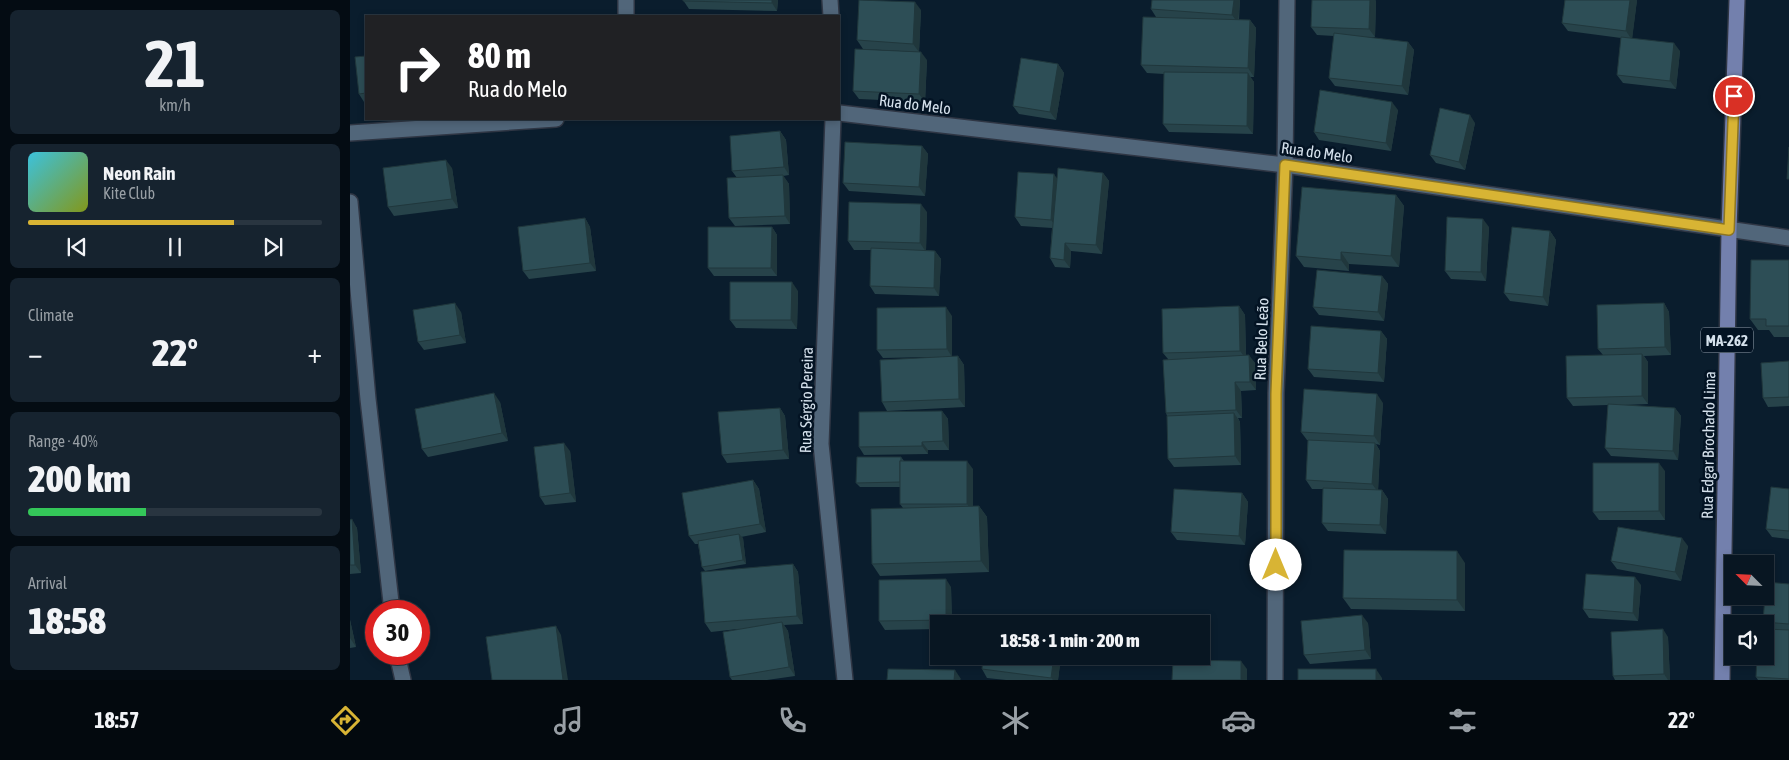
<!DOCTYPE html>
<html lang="en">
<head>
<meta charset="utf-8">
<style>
	body { margin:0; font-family:"Asap Condensed",sans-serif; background:#16232f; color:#f1f3f6; height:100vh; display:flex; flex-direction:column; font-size:19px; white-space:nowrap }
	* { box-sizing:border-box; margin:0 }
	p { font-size:16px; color:#989fa5 }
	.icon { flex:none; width:28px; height:28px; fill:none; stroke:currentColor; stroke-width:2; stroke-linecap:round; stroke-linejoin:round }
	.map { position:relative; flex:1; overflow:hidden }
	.side { display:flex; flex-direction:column; gap:10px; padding:10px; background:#040c13; width:350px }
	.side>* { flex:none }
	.banner { position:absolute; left:15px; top:15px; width:475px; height:105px; border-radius:0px; box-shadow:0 2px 8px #0003,0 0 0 1px #293540; background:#202124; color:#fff; overflow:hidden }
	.needle { width:32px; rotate:294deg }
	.tools { position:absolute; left:1374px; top:555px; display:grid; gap:10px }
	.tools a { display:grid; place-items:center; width:50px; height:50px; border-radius:0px; background:#081622; box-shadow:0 2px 8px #0003,0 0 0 1px #293540; font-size:25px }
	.speed { position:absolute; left:15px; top:600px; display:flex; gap:10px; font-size:25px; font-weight:700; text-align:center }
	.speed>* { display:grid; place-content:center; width:65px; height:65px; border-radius:50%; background:#081622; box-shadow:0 2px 8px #0003,0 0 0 1px #293540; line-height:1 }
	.speed .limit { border:8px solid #d22; background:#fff; color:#111 }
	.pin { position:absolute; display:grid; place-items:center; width:42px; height:42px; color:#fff; margin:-21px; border:2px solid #fff; border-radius:50%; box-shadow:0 1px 5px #0007 }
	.me { position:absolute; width:55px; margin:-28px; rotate:0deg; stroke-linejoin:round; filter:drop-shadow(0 0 4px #0008) }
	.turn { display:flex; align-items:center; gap:18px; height:105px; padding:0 20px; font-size:22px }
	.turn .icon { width:65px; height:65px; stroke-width:2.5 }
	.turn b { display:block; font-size:35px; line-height:42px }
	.big { font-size:38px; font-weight:800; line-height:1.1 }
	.side .tile { flex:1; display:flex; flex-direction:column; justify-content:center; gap:8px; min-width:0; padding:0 18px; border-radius:8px; background:#16232f }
	.side .dial { align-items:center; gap:0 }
	.dial b { font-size:65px; line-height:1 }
	.song { display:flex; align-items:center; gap:15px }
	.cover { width:60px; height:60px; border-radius:8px; background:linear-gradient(135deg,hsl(190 70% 55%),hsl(70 70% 35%)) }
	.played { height:5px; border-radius:2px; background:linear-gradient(90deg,#d8b434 70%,#293540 70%) }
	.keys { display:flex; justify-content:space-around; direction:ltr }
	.heat { display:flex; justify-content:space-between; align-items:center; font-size:28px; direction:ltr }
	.charge { height:8px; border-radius:4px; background:linear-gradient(90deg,#34c759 40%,#293540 0) }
	.trip { position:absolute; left:580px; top:615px; width:280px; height:50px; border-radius:0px; background:#081622; box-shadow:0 2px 8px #0003,0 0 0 1px #293540; font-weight:800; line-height:50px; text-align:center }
	.tab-bar { display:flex; height:80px; justify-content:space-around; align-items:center; background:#03090e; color:#989fa5 }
	.tab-bar .icon { width:35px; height:35px }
	.tab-bar .on { color:#d8b434 }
	.tab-bar b { font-size:22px; color:#f1f3f6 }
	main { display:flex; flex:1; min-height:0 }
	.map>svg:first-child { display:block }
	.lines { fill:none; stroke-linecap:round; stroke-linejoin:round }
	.minor-casing { stroke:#2f3644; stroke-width:18 }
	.major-casing { stroke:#2f3644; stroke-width:18 }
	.minor { stroke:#51667a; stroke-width:15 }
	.major { stroke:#7380ad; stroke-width:15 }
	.wall { fill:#27434a }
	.shaded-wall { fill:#20373c }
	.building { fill:#2d4e56; stroke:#20373c }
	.route-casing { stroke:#8c7522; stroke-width:12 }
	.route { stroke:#d8b434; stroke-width:9 }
	.labels { text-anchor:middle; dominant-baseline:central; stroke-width:5; stroke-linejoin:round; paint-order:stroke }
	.shield { fill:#031323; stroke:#96a3b0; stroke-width:1 }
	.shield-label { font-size:15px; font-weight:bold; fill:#d5e1ec }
	.street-label { font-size:16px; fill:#d5e1ec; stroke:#031323 }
</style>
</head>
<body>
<main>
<section class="side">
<div class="tile dial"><b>21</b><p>km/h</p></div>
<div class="tile">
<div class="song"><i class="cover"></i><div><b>Neon Rain</b><p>Kite Club</p></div></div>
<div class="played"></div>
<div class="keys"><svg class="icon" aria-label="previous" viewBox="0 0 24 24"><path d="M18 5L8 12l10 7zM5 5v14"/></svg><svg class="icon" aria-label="pause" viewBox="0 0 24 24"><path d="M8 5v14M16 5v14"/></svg><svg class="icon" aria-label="next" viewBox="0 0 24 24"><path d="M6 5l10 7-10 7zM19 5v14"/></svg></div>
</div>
<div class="tile"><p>Climate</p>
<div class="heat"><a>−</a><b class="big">22°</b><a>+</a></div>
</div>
<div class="tile"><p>Range · 40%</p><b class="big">200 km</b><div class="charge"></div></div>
<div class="tile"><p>Arrival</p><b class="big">18:58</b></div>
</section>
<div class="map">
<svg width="1439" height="680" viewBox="0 0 1439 680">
	<rect width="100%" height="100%" fill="#0a1d2d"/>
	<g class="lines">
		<defs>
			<g id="minor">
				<path d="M480,0L481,16"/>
				<path d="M276,16V0"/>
				<path d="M489,113L935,165L1439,238"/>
				<path d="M483,119L471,444L495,680"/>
				<path d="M0,133L206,119"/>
				<path d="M0,202L18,399L42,611"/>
				<path d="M47,654L53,680"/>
				<path d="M925,680L926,393L935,165L937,0"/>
			</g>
			<path id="major" d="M1372,680L1379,230L1387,0"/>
		</defs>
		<use href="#minor" class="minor-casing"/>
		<use href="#major" class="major-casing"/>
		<use href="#minor" class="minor"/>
		<use href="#major" class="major"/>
	</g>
	<g class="wall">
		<path d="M333,0H428L427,11L339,9Z"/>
		<path d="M802,0H890L889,20H900L906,28L904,77H900L904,82L903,134L819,132L813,124L814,74L797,73L791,65L806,17L801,9Z"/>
		<path d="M962,0H1025L1026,1L1025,37H1016L1058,42L1064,50L1058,95L985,86L979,78L984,36L967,35L961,27Z"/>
		<path d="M1215,0H1287L1282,38L1330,51L1326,89L1273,83L1267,75L1271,38L1218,31L1212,23Z"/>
		<path d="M571,10L569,52L513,49L507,40Z"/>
		<path d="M16,56V102H14L9,94Z"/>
		<path d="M577,60L575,102L509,99L503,91Z"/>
		<path d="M708,64L714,73L706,120L669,114L663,106Z"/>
		<path d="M1048,110L1041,151L969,140L964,132Z"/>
		<path d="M1125,123L1115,170L1086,163L1080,155Z"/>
		<path d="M430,131L436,140L439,175L433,176L439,184L440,224L385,226L379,218L387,178L382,171Z"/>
		<path d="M572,146L578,154L575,196L499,191L493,183Z"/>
		<path d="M102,168L108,208L44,216L38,207Z"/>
		<path d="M753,173L759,181L752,254L721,251L720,268L705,267L700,258L702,228L671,226L665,217L707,178Z"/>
		<path d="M1046,195L1054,206L1049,267L999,264V271L954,267L946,256Z"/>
		<path d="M577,212L576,250L585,251L591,259L589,296L525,294L520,286L521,250H504L498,241Z"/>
		<path d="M235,218L240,227L246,271L179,279L173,271Z"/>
		<path d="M422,227L427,235V276H364L358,268Z"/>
		<path d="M1139,227L1136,281L1101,279L1095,271Z"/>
		<path d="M1200,231L1206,240L1198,306L1160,301L1154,293Z"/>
		<path d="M1439,260V337H1424L1419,330H1408L1400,319Z"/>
		<path d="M1032,276L1038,284L1034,321L969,315L963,307Z"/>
		<path d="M448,291L447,329L386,328L380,320Z"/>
		<path d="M1314,303L1319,312L1321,355L1294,356L1298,362V404L1275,405L1325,408L1331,416L1328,460L1261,456L1255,448L1258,405L1223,406L1217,398L1253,355L1248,349Z"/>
		<path d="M889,306L895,315L896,355L905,363L906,390L891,391L892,418H888L890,422L891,465L824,467L818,459L817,416L816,413L818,359L813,353Z"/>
		<path d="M111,312L116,343L74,350L68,342Z"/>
		<path d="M602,316V357L608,356L614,365L615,407L537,411L532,402L581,357L533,358L527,350Z"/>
		<path d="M1031,331L1037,339L1034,382L964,377L958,369Z"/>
		<path d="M1439,361V406L1418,407L1413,398Z"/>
		<path d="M150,402L158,441L78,457L72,449Z"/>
		<path d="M1033,403L1030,445L1026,444L1030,451L1028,490H1032L1038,499L1036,534L978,531L972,523L973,489H962L956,480L958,440H957L951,432Z"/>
		<path d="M430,408L435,416L439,459L377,463L372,455Z"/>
		<path d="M592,411L598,419L599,450H578V454L514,455L509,447Z"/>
		<path d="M220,451L226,502L195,505L190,497Z"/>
		<path d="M551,457L554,461L623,469V506H629L637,517L639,572L530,576L522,564L553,508L550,504V487H510L506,483Z"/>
		<path d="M1315,471V520H1249L1243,512Z"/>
		<path d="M403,480L409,489L416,532L391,537L393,538L396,564L355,571L352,567L348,544H345L339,536Z"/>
		<path d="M1439,489V539L1422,537L1416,529Z"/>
		<path d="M892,493L898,502L895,545L827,540L821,532Z"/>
		<path d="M0,520L7,528L11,573L0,574Z"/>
		<path d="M1338,546L1331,581L1267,569L1261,561Z"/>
		<path d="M1115,563V611L1001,609L993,598Z"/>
		<path d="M443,564L448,572L453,624L434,625L438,631L445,676L417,680H382L380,677L388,629L361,632L355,623Z"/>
		<path d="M1439,584V680H1408L1406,677L1418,629L1413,622Z"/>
		<path d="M1291,585L1288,621L1239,618L1233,609Z"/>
		<path d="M601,587L602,624H589V629L535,630L529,621Z"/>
		<path d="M0,620L6,647L0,648Z"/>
		<path d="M1018,623L1021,659L960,664L954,655Z"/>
		<path d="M1318,637L1320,680H1265L1263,676Z"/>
		<path d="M711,656L708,680H656L637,678L632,669Z"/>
	</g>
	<g class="shaded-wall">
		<path d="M422,0H428L427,11L422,3Z"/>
		<path d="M884,0H890L888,23L882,15Z"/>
		<path d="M1020,0H1025L1026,1L1025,37L1019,29Z"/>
		<path d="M1280,0H1287L1282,40L1276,31Z"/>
		<path d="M565,2L571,10L569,52L563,44Z"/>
		<path d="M900,20L906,28L904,77L898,68Z"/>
		<path d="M1058,42L1064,50L1058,95L1052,86Z"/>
		<path d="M1324,43L1330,51L1326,89L1320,81Z"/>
		<path d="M571,52L577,60L575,102L569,94Z"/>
		<path d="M708,64L714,73L706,120L700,112Z"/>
		<path d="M898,73L904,82L903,134L897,126Z"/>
		<path d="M1042,102L1048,110L1041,151L1036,143Z"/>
		<path d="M1120,115L1125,123L1115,170L1109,162Z"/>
		<path d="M430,131L436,140L439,175L434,167Z"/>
		<path d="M572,146L578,154L575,196L569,187Z"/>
		<path d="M96,160L102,168L108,208L102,199Z"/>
		<path d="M753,173L759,181L752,254L746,245Z"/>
		<path d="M704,174L710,183L707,228L701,220Z"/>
		<path d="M433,175L439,184L440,224L435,216Z"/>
		<path d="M1046,195L1054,206L1049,267L1041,256Z"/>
		<path d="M571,204L577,212L576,252L570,243Z"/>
		<path d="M235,218L240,227L246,271L240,263Z"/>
		<path d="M1133,219L1139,227L1136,281L1131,272Z"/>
		<path d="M422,227L427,235V276L421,268Z"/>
		<path d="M1200,231L1206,240L1198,306L1193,297Z"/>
		<path d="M715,243L721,251L720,268L714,260Z"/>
		<path d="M585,251L591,259L589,296L584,288Z"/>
		<path d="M991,252L999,264V271L991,260Z"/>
		<path d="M1032,276L1038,284L1034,321L1028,312Z"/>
		<path d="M442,282L448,291L447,329L441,320Z"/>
		<path d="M105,303L111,312L116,343L110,335Z"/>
		<path d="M1314,303L1319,312L1321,355L1315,347Z"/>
		<path d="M889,306L895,315L896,359L890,351Z"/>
		<path d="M596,307L602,316V357L597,349Z"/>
		<path d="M1031,331L1037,339L1034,382L1028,373Z"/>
		<path d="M1292,354L1298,362V404L1292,396Z"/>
		<path d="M899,355L905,363L906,390L900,382Z"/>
		<path d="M608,356L614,365L615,407L609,399Z"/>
		<path d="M885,382L891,391L892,418L886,410Z"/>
		<path d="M144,393L150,402L158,441L152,433Z"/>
		<path d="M1027,394L1033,403L1030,445L1024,436Z"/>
		<path d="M430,408L435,416L439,459L433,450Z"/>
		<path d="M1325,408L1331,416L1328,460L1323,451Z"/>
		<path d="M592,411L598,419L599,450L593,441Z"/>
		<path d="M884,413L890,422L891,465L885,456Z"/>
		<path d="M572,442L578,450V454L572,446Z"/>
		<path d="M214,443L220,451L226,502L220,493Z"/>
		<path d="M1025,443L1030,451L1028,492L1022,484Z"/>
		<path d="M617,461L623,469V512L617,504Z"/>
		<path d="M1309,463L1315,471V520L1309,511Z"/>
		<path d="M403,480L409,489L416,532L410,524Z"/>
		<path d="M1032,490L1038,499L1036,534L1030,525Z"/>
		<path d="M892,493L898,502L895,545L889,536Z"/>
		<path d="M629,506L637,517L639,572L631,561Z"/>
		<path d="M2,519L7,528L11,573L5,565Z"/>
		<path d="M389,534L393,538L396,564L393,560Z"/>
		<path d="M1332,538L1338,546L1331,581L1325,572Z"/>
		<path d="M1107,551L1115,563V611L1107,600Z"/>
		<path d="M443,564L448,572L453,624L447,616Z"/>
		<path d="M1285,577L1291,585L1288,621L1283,613Z"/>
		<path d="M596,579L601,587L602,624H599L596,620Z"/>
		<path d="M1012,615L1018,623L1021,659L1015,650Z"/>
		<path d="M0,620L6,647L0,638Z"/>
		<path d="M432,622L438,631L445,676L439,667Z"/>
		<path d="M206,626L211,635L218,680H213Z"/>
		<path d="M1313,629L1318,637L1320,680H1318L1314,674Z"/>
		<path d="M704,656H711L708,680H703L701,678Z"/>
		<path d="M891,661L897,669V680H891Z"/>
		<path d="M1026,669L1032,678V680H1026Z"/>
		<path d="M605,670L611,679L610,680H604Z"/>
	</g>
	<g class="building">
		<path d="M333,0H422V3L333,1Z"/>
		<path d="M509,0L565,2L563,44L507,40Z"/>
		<path d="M802,0H884L882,15L801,9Z"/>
		<path d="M962,0H1020L1019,29L961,27Z"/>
		<path d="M1215,0H1280L1276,31L1212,23Z"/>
		<path d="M793,17L900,20L898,68L791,65Z"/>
		<path d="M984,33L1058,42L1052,86L979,78Z"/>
		<path d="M1271,37L1324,43L1320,81L1267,75Z"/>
		<path d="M505,49L571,52L569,94L503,91Z"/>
		<path d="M16,56V93L9,94L5,57Z"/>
		<path d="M671,58L708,64L700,112L663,106Z"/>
		<path d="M814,72L898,73L897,126L813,124Z"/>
		<path d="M970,90L1042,102L1036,143L964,132Z"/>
		<path d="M1090,108L1120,115L1109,162L1080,155Z"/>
		<path d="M430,131L434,167L382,171L380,136Z"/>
		<path d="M495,142L572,146L569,187L493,183Z"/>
		<path d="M1439,147V179H1437Z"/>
		<path d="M96,160L102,199L38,207L33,168Z"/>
		<path d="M708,168L753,173L746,245L715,243L714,260L700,258Z"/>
		<path d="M668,172L704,174L701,220L665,217Z"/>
		<path d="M433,175L435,216L379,218L377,178Z"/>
		<path d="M952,187L1046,195L1041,256L991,252V260L946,256Z"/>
		<path d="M499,202L571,204L570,243L498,241Z"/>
		<path d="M1097,217L1133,219L1131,272L1095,271Z"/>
		<path d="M235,218L240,263L173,271L168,227Z"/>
		<path d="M358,227H422L421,268H358Z"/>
		<path d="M1162,227L1200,231L1193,297L1154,293Z"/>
		<path d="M521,248L585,251L584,288L520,286Z"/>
		<path d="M1401,260H1439V326H1416V319H1400Z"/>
		<path d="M967,270L1032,276L1028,312L963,307Z"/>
		<path d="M380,282H442L441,320H380Z"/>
		<path d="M105,303L110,335L68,342L63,310Z"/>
		<path d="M1314,303L1315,347L1248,349L1247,305Z"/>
		<path d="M889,306L890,351L813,353L812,309Z"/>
		<path d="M596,307L597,349L527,350V308Z"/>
		<path d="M961,326L1031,331L1028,373L958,369Z"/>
		<path d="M1292,354V396L1217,398L1216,356Z"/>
		<path d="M899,355L900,382H885L886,410L816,413L813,360Z"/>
		<path d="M608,356L609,399L532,402L530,360Z"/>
		<path d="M1439,361V397L1413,398L1411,363Z"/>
		<path d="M954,389L1027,394L1024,436L951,432Z"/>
		<path d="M144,393L152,433L72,449L65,409Z"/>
		<path d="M1258,404L1325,408L1323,451L1255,448Z"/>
		<path d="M430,408L433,450L372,455L368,412Z"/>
		<path d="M592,411L593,441L572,442V446L509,447V412Z"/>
		<path d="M884,413L885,456L818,459L817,416Z"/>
		<path d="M958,440L1025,443L1022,484L956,480Z"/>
		<path d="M214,443L220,493L190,497L184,447Z"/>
		<path d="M507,457H551V461H550V482L506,483Z"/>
		<rect x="550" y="461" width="67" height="43"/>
		<path d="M1243,463H1309V511L1243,512Z"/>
		<path d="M403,480L410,524L339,536L332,493Z"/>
		<path d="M1421,487L1439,489V531L1416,529Z"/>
		<path d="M973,488L1032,490L1030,525L972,523Z"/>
		<path d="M824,489L892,493L889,536L821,532Z"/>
		<path d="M629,506L631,561L522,564L521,509Z"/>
		<path d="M2,519L5,565H0V520Z"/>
		<path d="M1268,527L1332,538L1325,572L1261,561Z"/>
		<path d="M389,534L393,560L352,567L348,541Z"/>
		<path d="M994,550L1107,551V600L993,598Z"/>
		<path d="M443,564L447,616L355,623L351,572Z"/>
		<path d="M1236,574L1285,577L1283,613L1233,609Z"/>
		<path d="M596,579V620L529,621V580Z"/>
		<path d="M1416,582L1439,584V624L1413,622Z"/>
		<path d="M1012,615L1015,650L954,655L951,621Z"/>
		<path d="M432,622L439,667L380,677L373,632Z"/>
		<path d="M206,626L213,680H142L136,637Z"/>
		<path d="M1313,629L1314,674L1263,676L1261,632Z"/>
		<path d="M1415,629L1439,630V679L1406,677L1407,656H1415Z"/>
		<path d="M633,656H704L701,678L632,669Z"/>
		<path d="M823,660L891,661V680H822Z"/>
		<path d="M538,669L605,670L604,680H537Z"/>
		<rect x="948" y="669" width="78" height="11"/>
	</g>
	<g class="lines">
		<defs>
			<path id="route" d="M926,565V394L935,165L1379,230L1384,96"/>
		</defs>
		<use href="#route" class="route-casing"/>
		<use href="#route" class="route"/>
	</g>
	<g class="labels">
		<rect class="shield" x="1351" y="327.5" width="52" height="25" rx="4"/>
		<g class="shield-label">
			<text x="1377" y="340">MA-262</text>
		</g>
		<g class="street-label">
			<text transform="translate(565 104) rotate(7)">Rua do Melo</text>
			<text transform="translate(967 152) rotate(8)">Rua do Melo</text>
			<text transform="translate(911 339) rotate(-88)">Rua Belo Leão</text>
			<text transform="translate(456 400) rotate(-89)">Rua Sérgio Pereira</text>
			<text transform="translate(1358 445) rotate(-89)">Rua Edgar Brochado Lima</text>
		</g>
	</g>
</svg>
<div class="tools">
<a><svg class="needle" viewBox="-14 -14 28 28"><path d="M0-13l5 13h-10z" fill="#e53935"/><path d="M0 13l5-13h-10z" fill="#989fa5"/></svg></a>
<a><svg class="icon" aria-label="sound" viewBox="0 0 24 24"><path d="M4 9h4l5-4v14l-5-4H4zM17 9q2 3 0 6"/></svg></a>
</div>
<div class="speed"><div class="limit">30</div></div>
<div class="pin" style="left:1384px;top:96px;background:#d93025"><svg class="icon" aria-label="arrive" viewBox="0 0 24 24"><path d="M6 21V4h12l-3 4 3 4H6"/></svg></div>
<svg class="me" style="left:926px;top:565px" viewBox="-20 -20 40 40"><circle r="19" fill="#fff"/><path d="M0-13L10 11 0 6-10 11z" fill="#d8b434"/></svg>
<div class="trip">18:58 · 1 min · 200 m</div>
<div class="banner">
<div class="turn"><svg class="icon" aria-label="right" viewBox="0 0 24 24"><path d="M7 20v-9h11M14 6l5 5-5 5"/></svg><div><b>80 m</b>Rua do Melo</div></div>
</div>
</div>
</main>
<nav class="tab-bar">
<b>18:57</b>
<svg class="icon on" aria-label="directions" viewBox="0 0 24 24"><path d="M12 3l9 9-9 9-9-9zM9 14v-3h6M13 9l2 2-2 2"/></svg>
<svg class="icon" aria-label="music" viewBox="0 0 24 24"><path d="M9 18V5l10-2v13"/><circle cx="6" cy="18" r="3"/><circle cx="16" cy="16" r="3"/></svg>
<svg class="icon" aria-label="phone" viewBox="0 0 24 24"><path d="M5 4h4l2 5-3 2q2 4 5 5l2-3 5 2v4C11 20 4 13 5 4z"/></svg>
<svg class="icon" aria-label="climate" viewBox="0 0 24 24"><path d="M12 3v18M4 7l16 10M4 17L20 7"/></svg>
<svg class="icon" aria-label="car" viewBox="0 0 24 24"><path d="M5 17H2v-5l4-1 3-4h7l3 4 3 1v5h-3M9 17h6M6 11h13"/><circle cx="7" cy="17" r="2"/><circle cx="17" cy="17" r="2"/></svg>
<svg class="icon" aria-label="filters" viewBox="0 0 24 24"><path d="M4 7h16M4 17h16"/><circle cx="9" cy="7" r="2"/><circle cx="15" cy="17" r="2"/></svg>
<b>22°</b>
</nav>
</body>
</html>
